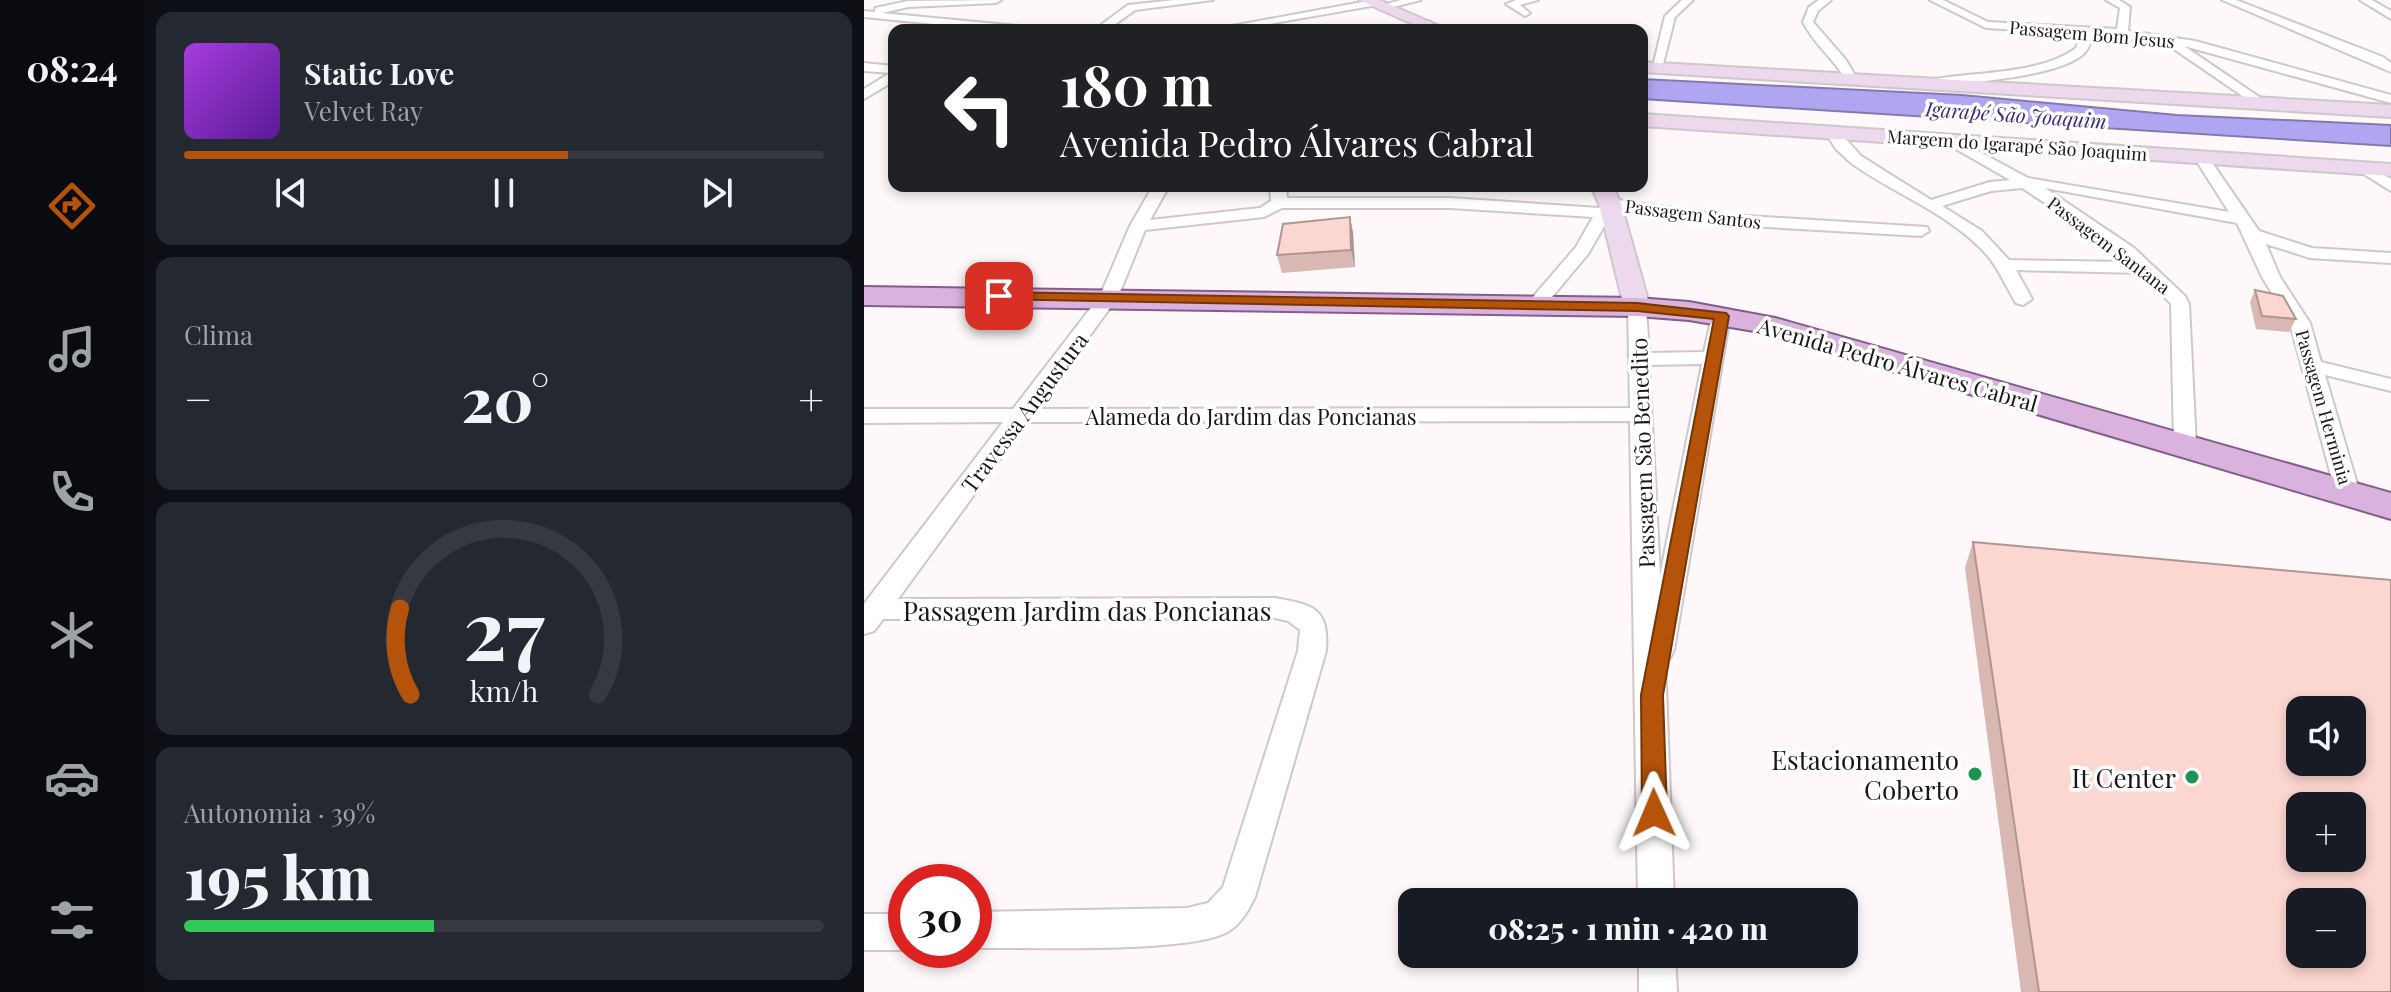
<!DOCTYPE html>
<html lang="pt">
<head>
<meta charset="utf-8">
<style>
	body { margin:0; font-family:"Playfair Display",serif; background:#242831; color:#f1f3f6; height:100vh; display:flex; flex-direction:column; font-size:30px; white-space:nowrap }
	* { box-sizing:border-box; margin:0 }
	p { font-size:26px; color:#9ea1a6 }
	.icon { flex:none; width:44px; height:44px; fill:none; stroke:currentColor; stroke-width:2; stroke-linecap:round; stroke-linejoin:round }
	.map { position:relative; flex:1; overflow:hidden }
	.side { display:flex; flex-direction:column; gap:12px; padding:12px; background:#0d0f14; width:720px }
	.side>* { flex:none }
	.guide { position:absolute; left:24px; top:24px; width:760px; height:168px; border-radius:16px; box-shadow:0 4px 12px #0003; background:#202124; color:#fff; overflow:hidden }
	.controls { position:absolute; left:1422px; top:696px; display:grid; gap:16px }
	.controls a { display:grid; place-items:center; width:80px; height:80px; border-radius:16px; background:#171b24; box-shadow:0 4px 12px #0003; font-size:40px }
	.speed { position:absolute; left:24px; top:864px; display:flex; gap:16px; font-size:40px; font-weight:700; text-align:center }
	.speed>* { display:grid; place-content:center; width:104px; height:104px; border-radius:50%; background:#171b24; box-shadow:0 4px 12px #0003; line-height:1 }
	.speed .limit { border:12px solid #d22; background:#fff; color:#111 }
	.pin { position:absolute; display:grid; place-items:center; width:68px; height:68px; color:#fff; margin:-34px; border-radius:16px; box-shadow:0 4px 12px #0006 }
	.me { position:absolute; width:88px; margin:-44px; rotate:359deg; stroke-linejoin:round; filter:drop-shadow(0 0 6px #0008) }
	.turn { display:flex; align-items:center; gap:28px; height:168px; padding:0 40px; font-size:36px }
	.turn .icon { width:104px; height:104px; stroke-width:2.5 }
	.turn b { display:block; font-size:56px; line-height:68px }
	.big { font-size:60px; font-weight:800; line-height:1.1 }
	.side .tile { flex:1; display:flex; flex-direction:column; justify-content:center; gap:12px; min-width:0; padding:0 28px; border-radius:16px; background:#242831 }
	.side .dial { align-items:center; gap:0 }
	.dial svg { height:208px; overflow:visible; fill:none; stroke:#363941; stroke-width:7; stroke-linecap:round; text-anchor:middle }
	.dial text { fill:#f1f3f6; stroke:none }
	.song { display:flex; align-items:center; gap:24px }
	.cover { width:96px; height:96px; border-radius:12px; background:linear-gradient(135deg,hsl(280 70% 55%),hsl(270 70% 35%)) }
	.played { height:8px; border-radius:4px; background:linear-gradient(90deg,#b45309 60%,#363941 60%) }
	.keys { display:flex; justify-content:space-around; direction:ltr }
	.heat { display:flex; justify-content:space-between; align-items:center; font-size:44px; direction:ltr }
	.charge { height:12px; border-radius:6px; background:linear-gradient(90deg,#34c759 39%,#363941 0) }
	.trip { position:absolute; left:534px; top:888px; width:460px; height:80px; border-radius:16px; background:#171b24; box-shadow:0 4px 12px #0003; font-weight:800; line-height:80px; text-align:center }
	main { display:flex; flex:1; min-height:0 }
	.menu { display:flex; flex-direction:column; width:144px; justify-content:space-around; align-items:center; background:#090b0e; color:#9ea1a6 }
	.menu .icon { width:56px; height:56px }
	.menu .on { color:#b45309 }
	.menu b { font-size:36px; color:#f1f3f6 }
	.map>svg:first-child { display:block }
	.water { fill:#b0a5f1; stroke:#837ab0; stroke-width:2 }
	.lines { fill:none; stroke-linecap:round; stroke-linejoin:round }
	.street-casing { stroke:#d0c7ca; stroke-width:4 }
	.secondary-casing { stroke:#d0c7ca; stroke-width:4 }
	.primary-casing { stroke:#855c8a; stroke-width:4 }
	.street { fill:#fff; fill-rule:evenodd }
	.secondary { fill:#ecd9ee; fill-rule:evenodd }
	.primary { fill:#d9b3de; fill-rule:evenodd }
	.wall { fill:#d9b8b4 }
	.shaded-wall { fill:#b09692 }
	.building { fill:#fcd6d1; stroke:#b09692; stroke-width:2; fill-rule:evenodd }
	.route { fill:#b45309; stroke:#753606; stroke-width:2 }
	.poi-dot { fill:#1f9450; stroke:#fff; stroke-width:3 }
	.labels { text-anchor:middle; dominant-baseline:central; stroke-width:7; stroke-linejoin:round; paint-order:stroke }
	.far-street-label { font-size:18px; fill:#191617; stroke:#fff }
	.far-water-label { font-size:20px; font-style:italic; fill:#3f267d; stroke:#fff }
	.street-label { font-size:22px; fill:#191617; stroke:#fff }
	.near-street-label { font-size:26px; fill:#191617; stroke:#fff }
	.near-poi-label { font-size:26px; fill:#191617; stroke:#fff; text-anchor:end }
</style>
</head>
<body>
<main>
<nav class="menu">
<b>08:24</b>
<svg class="icon on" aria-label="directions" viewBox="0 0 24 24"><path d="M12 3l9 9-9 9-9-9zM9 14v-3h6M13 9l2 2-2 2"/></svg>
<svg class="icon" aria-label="music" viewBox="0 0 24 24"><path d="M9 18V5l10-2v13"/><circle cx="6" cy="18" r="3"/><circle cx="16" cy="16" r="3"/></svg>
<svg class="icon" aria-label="phone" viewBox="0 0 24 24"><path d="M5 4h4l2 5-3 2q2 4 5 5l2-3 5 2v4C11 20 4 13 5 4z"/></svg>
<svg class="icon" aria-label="climate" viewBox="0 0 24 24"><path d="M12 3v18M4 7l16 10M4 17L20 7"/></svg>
<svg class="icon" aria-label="car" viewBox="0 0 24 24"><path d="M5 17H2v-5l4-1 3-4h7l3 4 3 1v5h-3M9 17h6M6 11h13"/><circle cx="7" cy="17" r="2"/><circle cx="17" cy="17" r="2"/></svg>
<svg class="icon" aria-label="filters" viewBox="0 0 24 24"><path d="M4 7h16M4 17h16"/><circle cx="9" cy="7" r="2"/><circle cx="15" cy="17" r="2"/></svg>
</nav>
<section class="side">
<div class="tile">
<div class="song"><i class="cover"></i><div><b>Static Love</b><p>Velvet Ray</p></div></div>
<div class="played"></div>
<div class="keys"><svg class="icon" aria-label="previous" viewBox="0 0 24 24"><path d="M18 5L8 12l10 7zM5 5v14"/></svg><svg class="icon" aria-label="pause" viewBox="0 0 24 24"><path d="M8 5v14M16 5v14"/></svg><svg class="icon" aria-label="next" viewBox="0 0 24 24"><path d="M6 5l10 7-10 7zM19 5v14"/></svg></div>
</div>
<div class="tile"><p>Clima</p>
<div class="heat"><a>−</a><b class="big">20°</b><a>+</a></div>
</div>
<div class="tile dial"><svg viewBox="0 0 100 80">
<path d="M14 69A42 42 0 1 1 86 69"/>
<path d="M14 69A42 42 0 0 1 10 36" stroke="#b45309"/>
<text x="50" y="56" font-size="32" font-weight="700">27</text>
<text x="50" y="72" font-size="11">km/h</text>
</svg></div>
<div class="tile"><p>Autonomia · 39%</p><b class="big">195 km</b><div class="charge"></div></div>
</section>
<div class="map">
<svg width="1527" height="992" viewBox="0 0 1527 992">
	<rect width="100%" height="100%" fill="#fef8fa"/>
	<path class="water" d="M778,79L1098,95L1313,115L1527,125V146L778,99Z"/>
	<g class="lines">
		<defs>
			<g id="street">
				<path d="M137,0L132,3L44,7L18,13L164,27L170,30H130L0,17V11L11,12V8L44,1Z"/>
				<path d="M311,0H349L271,10L243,30H230L264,5Z"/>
				<path d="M509,0L514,3L513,5L371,30H346Z"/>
				<path d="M537,0H557L517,10L512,7Z"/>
				<path d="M652,0H674L656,5L666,13L661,16L642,4Z"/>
				<path d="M818,0H829L811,17L798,68L788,71L801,16Z"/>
				<path d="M955,0H967L954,11L949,22L982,60L993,79L991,82H983C971,59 950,45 939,22L945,7Z"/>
				<path d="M1066,0H1079L1124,22L1253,29L1256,8L1242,0H1255L1266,7L1264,31L1331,41L1527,95V103L1320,46L1401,101V107L1396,108L1307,47L1306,44L1228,35C1227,43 1224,51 1217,56C1187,78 1103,82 1065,88L1059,84L1061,81C1105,71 1175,76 1212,48L1217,34L1122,28Z"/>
				<path d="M1358,0H1372L1519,57L1527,63V72Z"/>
				<path d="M1496,0H1508L1527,11V19Z"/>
				<path d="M563,21L567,22V26L532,30Z"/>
				<path d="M0,63L30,66V81L0,99V89L26,73L0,71Z"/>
				<path d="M968,128L973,129L997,156L1067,200L1126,182L1146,180L1085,145V139L1090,138L1164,178L1365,212L1330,157L1337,153L1342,154L1395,231L1448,248L1527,253V263L1446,258L1402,244L1416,277L1446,323L1457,362L1527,379V391L1461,375L1496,494L1492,500H1476L1472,494L1426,323L1398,277L1373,223L1181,188L1270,248L1321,296L1325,304L1332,445L1329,450H1313L1310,445L1307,304L1278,273L1152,270L1168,299L1159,305L1152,303C1142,287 1135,269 1123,255C1087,214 1030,194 987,163L972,149L961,132ZM1158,188L1230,235L1266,262L1145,260L1118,231L1078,206L1127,191Z"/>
				<path d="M1500,164L1527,179V191L1495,171L1493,168Z"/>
				<path d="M289,186H305L286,220L396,208L407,201L406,186H422L423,198H586L735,208L746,199L851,214L1063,227L1065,231L1057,236L851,224L750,209L724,254L678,309L671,311L662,305L712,247L729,217L586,208H418L400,217L281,230L254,297L172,409L766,408L764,307L766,303H780L782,307L785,353L840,352L848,316L857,310L864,312L866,316L810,650L806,658L801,659L810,902H774L766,421L163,422L34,599L411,598C450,605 465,608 462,651L391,897C385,909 377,924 365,931C329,954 161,947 110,948V912L323,908L344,903L359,887L434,651L436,630L424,621L411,618L19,619L10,631L0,634V604L139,422L0,423V409H149L236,296L266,226ZM838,364L796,576L785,365Z"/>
				<rect x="0" y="914" width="42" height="36"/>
				<path d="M775,954H811L813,992H775Z"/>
			</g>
			<g id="secondary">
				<path d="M495,0H515L584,30H562Z"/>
				<path d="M778,62L1527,105V117L778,72Z"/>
				<path d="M778,114L1527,164V176L778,126Z"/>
				<path d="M727,186H749L757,204L786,307L782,313H764L760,307L735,204Z"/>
			</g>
			<path id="primary" d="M0,287L773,298L825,302L911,318L1527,493V519L896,332L825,320L773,316L0,305Z"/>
		</defs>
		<use href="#street" class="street-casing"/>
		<use href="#secondary" class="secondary-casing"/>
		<use href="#primary" class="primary-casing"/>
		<use href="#street" class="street"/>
		<use href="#secondary" class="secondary"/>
		<use href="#primary" class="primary"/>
	</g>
	<g class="wall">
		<path d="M486,217L489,233L491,267L418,273L413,255Z"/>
		<path d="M1391,290L1432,319L1425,332L1392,329L1386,302Z"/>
		<path d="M1109,542L1527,992H1157L1101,568Z"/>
	</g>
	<path class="shaded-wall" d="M486,217L489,233L491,267L487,250Z"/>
	<g class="building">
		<path d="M486,217L487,250L413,255L419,224Z"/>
		<path d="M1391,290L1419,296L1432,319L1398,316Z"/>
		<path d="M1109,542L1527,580V992H1175ZM1436,710H1488V762H1436ZM1436,806H1488V858H1436ZM1436,902H1488V954H1436Z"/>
	</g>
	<path class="route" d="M135,292L773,303L862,313L865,316L799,695L803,813L799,821L790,825L782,821L778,813L777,695L850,319L773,311L130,299V293Z"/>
	<g class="poi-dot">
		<circle cx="1111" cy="774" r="8"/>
		<circle cx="1328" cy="777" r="8"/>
	</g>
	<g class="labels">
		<g class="far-street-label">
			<text transform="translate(1228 34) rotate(5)">Passagem Bom Jesus</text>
			<text transform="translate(1153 145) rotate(4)">Margem do Igarapé São Joaquim</text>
			<text transform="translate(829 214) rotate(7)">Passagem Santos</text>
			<text transform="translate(1245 245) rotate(37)">Passagem Santana</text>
			<text transform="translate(1460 407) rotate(74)">Passagem Herminia</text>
		</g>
		<g class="far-water-label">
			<text transform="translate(1152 114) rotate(4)">Igarapé São Joaquim</text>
		</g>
		<g class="street-label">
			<text transform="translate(1034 364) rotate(16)">Avenida Pedro Álvares Cabral</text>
			<text transform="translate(160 412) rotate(-53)">Travessa Angustura</text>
			<text x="387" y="416">Alameda do Jardim das Poncianas</text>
			<text transform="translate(778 453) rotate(-92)">Passagem São Benedito</text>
		</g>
		<g class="near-street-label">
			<text x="223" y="610">Passagem Jardim das Poncianas</text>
		</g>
		<g class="near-poi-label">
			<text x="1095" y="759">Estacionamento<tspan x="1095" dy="30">Coberto</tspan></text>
			<text x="1312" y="777">It Center</text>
		</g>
	</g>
</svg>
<div class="controls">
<a><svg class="icon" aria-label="sound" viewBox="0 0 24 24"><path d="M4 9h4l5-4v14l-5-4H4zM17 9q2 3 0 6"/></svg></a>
<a>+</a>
<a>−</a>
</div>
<div class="speed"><div class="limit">30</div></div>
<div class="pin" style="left:135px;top:296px;background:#d93025"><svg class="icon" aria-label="arrive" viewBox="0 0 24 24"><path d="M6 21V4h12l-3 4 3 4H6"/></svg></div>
<svg class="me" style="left:790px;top:813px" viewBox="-20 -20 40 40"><path d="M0-17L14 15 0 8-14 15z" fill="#b45309" stroke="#fff" stroke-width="4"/></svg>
<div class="trip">08:25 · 1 min · 420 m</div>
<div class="guide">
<div class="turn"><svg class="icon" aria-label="left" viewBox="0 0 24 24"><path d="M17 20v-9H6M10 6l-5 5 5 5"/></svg><div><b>180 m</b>Avenida Pedro Álvares Cabral</div></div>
</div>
</div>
</main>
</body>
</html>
